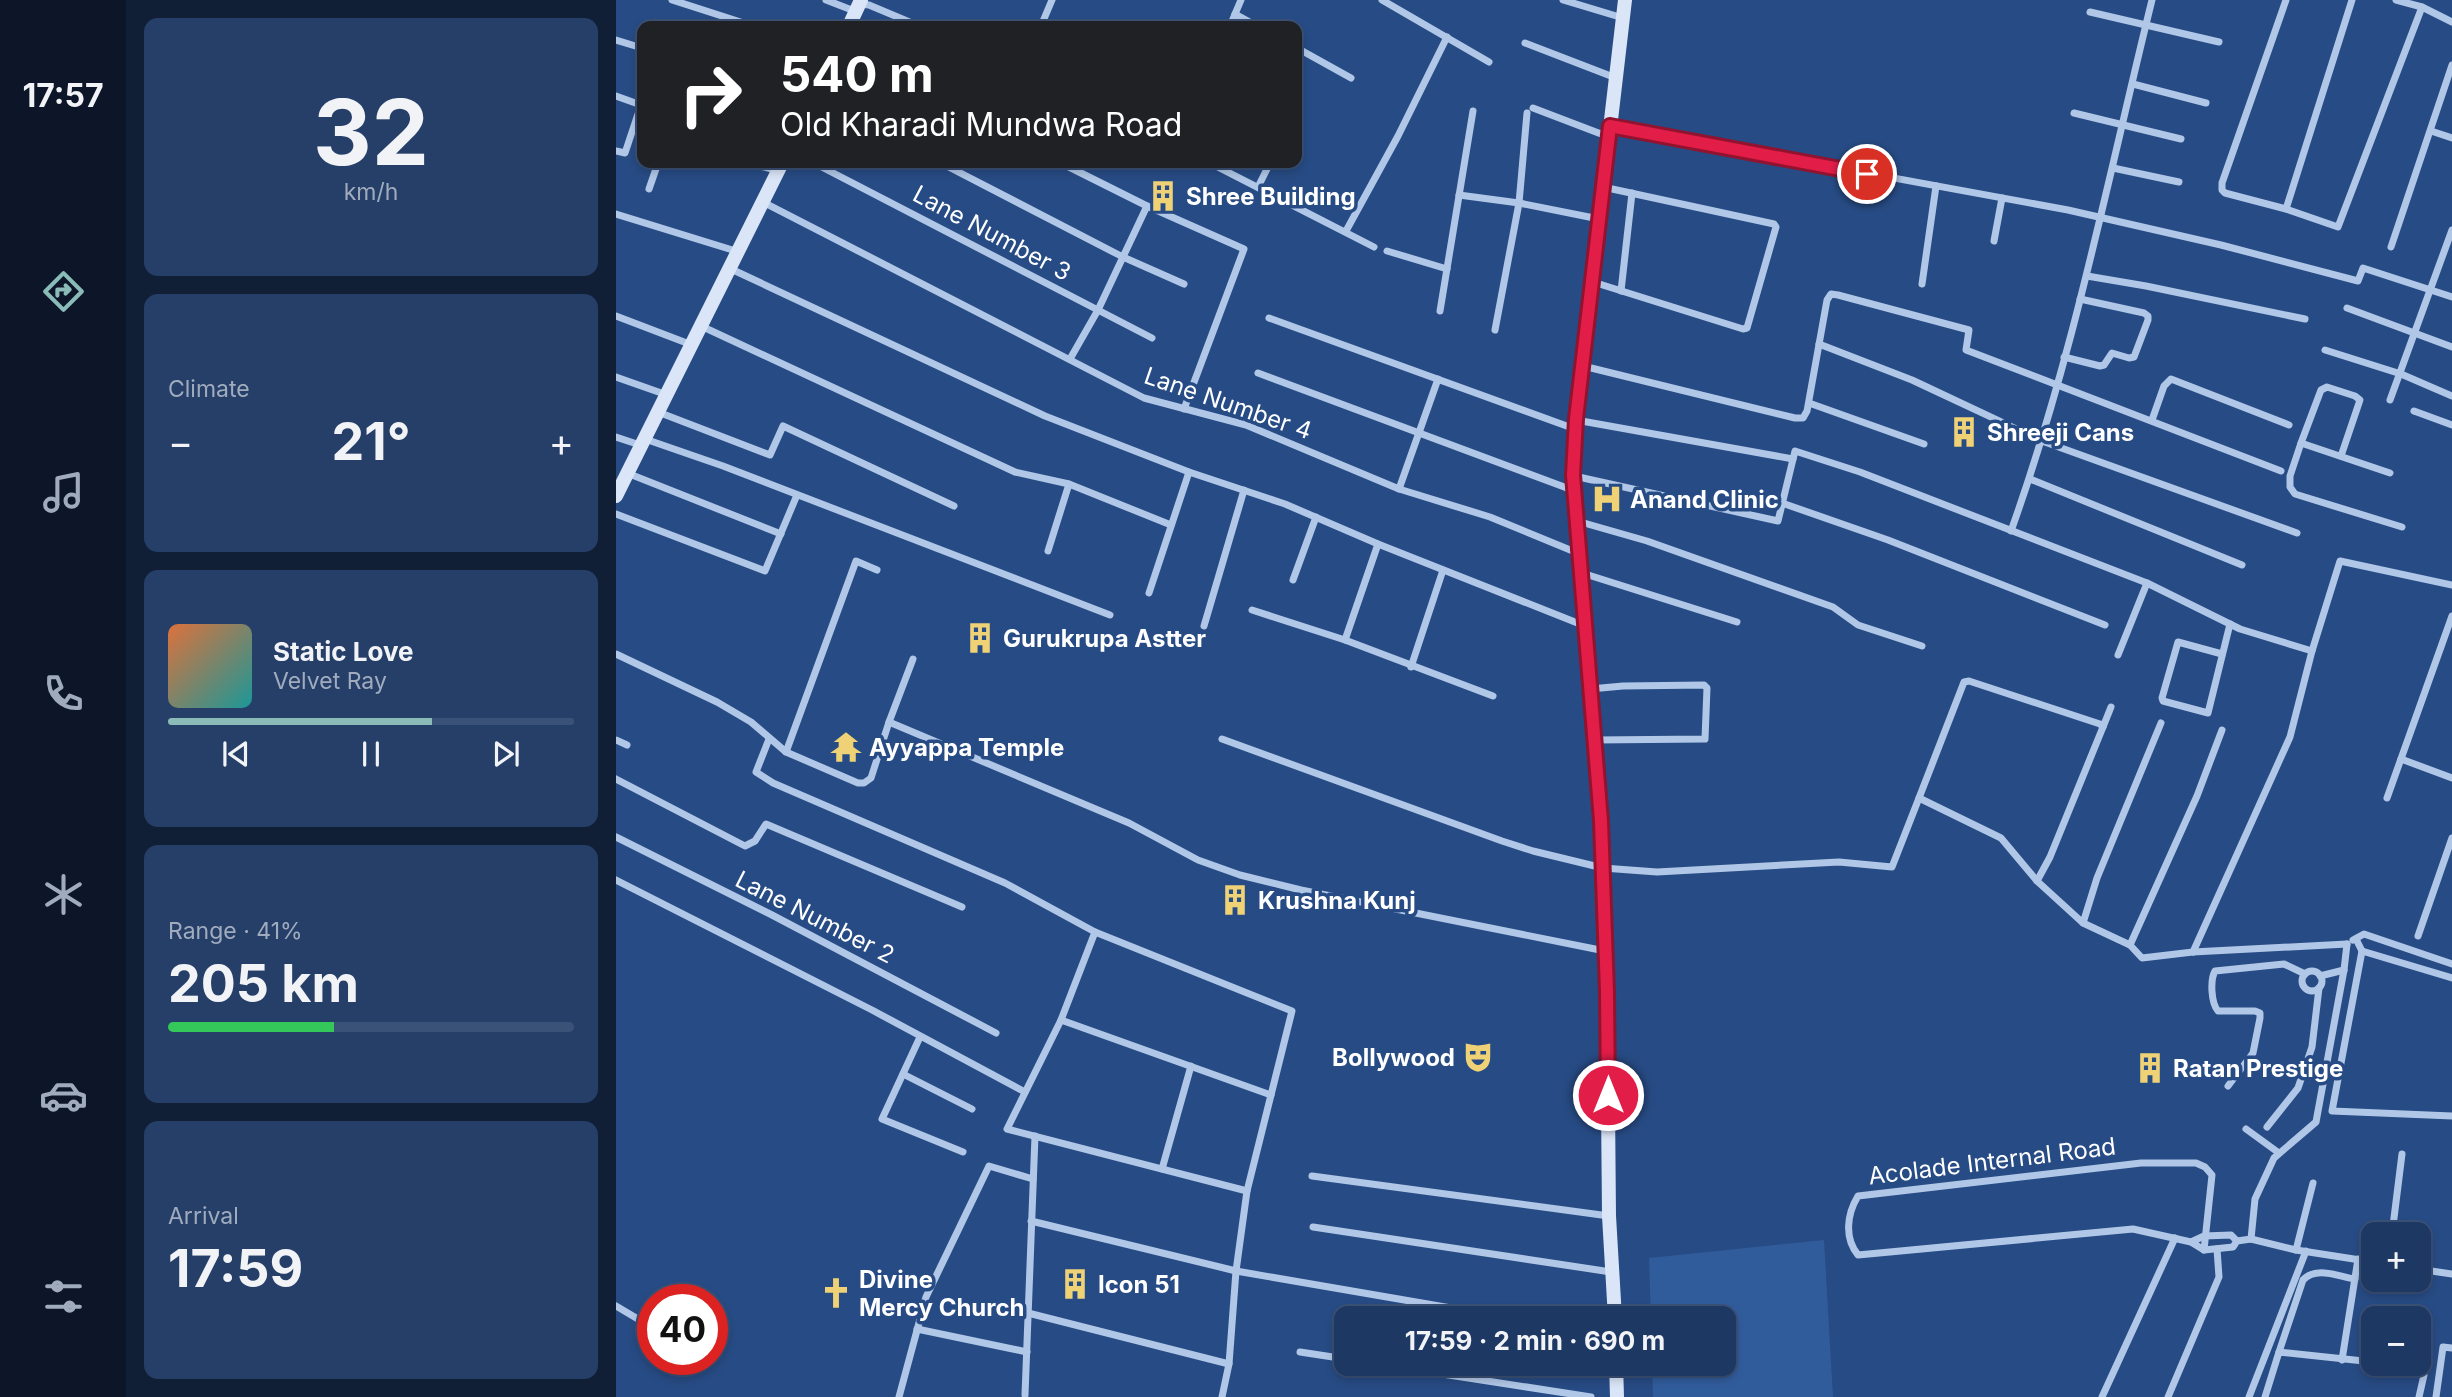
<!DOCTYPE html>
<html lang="en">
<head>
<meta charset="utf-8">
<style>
	body { margin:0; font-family:Inter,sans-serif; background:#253f69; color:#f1f3f6; height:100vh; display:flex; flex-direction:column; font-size:26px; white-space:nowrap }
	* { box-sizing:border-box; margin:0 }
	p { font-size:23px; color:#a0acbe }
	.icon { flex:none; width:38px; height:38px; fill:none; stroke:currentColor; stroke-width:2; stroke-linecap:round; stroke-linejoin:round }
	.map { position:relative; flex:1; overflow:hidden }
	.details { display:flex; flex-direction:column; gap:18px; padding:18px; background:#101f36; width:490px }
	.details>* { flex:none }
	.banner { position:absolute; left:21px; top:21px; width:665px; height:147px; border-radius:14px; box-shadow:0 4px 10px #0003,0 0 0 2px #3b5278; background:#202124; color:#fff; overflow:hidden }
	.buttons { position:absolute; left:1745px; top:1222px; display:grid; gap:14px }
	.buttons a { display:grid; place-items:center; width:70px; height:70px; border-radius:14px; background:#1d3863; box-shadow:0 4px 10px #0003,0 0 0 2px #3b5278; font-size:35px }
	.speed { position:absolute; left:21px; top:1284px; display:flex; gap:14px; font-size:35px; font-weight:700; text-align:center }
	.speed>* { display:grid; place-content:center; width:91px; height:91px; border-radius:50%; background:#1d3863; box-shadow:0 4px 10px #0003,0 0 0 2px #3b5278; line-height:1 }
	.speed .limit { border:10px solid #d22; background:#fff; color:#111 }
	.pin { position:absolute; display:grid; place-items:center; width:60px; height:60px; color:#fff; margin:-30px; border:4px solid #fff; border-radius:50%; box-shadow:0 2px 7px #0007 }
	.me { position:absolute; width:77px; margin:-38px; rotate:0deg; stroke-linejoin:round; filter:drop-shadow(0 0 5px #0008) }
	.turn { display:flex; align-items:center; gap:24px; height:147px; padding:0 28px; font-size:32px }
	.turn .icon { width:91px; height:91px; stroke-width:2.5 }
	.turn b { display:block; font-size:49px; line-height:60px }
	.big { font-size:52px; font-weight:700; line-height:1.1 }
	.details .tile { flex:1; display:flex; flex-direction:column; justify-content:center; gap:10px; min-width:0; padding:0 24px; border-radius:14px; background:#253f69 }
	.details .dial { align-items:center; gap:0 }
	.dial b { font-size:91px; line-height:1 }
	.song { display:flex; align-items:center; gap:21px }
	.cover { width:84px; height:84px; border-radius:10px; background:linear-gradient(135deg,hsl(20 70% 55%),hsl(180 70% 35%)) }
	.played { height:7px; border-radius:4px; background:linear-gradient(90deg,#8bbbb9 65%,#3b5278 65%) }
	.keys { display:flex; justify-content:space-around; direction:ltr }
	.heat { display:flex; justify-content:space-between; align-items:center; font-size:38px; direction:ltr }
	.charge { height:10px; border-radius:5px; background:linear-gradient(90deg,#34c759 41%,#3b5278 0) }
	.trip { position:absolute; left:718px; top:1306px; width:402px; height:70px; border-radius:14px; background:#1d3863; box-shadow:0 4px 10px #0003,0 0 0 2px #3b5278; font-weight:700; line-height:70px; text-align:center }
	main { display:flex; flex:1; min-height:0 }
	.menu { display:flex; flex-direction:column; width:126px; justify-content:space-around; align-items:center; background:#0c1628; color:#a0acbe }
	.menu .icon { width:49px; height:49px }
	.menu .current { color:#8bbbb9 }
	.menu b { font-size:32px; color:#f1f3f6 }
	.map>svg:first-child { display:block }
	.green { fill:#315c9c }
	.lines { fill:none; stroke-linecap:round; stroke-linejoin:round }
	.street { stroke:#b0c7e7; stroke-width:7 }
	.secondary { stroke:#dae5f7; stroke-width:14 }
	.route-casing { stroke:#92132f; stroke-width:18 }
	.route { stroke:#e11d48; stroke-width:12 }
	.labels { text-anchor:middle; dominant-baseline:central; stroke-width:7; stroke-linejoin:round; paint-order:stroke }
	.poi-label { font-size:24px; font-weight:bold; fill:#fff; stroke:#274b84; text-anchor:start }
	.street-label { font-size:24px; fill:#fff; stroke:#274b84 }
</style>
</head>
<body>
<main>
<nav class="menu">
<b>17:57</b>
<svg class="icon current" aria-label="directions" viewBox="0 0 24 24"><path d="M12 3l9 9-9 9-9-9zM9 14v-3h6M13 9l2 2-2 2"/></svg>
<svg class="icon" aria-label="music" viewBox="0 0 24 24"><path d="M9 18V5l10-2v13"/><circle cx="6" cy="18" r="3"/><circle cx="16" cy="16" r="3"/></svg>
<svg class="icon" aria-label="phone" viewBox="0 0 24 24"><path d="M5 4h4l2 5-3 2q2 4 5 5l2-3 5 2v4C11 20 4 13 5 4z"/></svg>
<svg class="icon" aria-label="climate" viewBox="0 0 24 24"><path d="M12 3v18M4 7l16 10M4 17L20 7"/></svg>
<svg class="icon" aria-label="car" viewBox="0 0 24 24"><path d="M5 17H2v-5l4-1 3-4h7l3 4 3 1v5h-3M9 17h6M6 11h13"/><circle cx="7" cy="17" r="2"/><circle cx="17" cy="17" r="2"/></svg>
<svg class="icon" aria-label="filters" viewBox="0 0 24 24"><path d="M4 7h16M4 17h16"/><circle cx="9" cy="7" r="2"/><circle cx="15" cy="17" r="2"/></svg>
</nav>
<section class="details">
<div class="tile dial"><b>32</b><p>km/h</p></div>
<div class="tile"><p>Climate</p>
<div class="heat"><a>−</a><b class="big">21°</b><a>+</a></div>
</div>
<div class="tile">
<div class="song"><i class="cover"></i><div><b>Static Love</b><p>Velvet Ray</p></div></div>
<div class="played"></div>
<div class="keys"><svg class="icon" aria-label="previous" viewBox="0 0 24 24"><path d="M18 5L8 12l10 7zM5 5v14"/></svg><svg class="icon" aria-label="pause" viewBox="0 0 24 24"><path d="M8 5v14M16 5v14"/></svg><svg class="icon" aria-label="next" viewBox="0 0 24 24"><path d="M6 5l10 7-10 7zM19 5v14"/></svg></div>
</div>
<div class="tile"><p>Range · 41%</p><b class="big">205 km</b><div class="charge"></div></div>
<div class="tile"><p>Arrival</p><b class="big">17:59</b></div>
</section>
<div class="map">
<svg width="1836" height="1397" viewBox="0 0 1836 1397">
	<rect width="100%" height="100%" fill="#274b84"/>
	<path class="green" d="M1208,1240L1217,1397H1037L1036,1363H1108V1318H1035L1033,1258Z"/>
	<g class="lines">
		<g class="street">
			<path d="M56,0L137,26"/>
			<path d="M210,0L241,12"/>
			<path d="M766,0L873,62"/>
			<path d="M947,0L1007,18"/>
			<path d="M1670,0L1606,183V190L1609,193L1670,209L1722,227L1806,7"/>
			<path d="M1780,0L1806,7L1836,22"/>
			<path d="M243,4L253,5L303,26"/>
			<path d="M1474,12L1603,42"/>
			<path d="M619,14L641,26"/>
			<path d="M425,26L436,0"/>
			<path d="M614,26L625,0"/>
			<path d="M0,40L26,48"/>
			<path d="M909,43L1000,78"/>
			<path d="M681,48L735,78"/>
			<path d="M1517,84L1590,103"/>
			<path d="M0,96L25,105L9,153L0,151"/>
			<path d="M917,108L993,137"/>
			<path d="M1458,113L1565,139"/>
			<path d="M995,126L1452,210L1605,245L1742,281L1747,268L1836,297"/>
			<path d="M1815,131L1836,138"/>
			<path d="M134,163L162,171"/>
			<path d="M198,163L536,338"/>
			<path d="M325,163L507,257L568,284"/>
			<path d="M445,163L531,206L628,249L568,409"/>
			<path d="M594,163L758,247"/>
			<path d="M1497,168L1563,182"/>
			<path d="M642,187L654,163"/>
			<path d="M33,189L42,163"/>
			<path d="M843,195L903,203L983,219"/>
			<path d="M147,202L528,398L630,425L783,489L874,517L964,554"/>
			<path d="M1670,209L1736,0"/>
			<path d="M0,214L123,252"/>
			<path d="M730,231L782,136L831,37"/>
			<path d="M1378,241L1386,198"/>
			<path d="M1775,247L1836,65"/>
			<path d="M771,251L831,269"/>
			<path d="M115,269L429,416L573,472L669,504L762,544L969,626"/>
			<path d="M1471,276L1530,286L1689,319"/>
			<path d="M977,282L1127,329L1131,328L1160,227L1158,224L987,187"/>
			<path d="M1306,284L1320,186"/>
			<path d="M1005,291L1016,193"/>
			<path d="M1731,308L1836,347"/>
			<path d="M824,311L857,111"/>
			<path d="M0,316L76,345"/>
			<path d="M653,318L959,429"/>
			<path d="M85,326L399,472L453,484L555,525"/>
			<path d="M879,330L903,203L911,113"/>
			<path d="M1203,344L1296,380L1426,441L1681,533"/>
			<path d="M1709,350L1785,374L1836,396"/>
			<path d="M1448,357L1484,366L1488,365L1496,353L1513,358L1518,357L1532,320V316L1528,313L1464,299"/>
			<path d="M454,359L482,310L531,206"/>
			<path d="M967,366L1179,418H1187L1191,411L1211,300L1215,294L1222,295L1353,330L1350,350L1665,471"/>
			<path d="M642,373L959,491"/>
			<path d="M0,377L51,395"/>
			<path d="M1774,400L1836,230"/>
			<path d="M1193,403L1308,444"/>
			<path d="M1798,411L1836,425"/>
			<path d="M42,412L154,455L167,426L338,506"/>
			<path d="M960,420L1177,459"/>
			<path d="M1536,420L1548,386L1555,379L1673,425"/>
			<path d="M0,437L24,445"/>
			<path d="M29,439L107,466L494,615"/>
			<path d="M1685,443L1705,390L1711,387L1739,396L1744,400L1725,456"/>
			<path d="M11,473L165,534"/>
			<path d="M1774,473L1685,443L1674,476V487L1679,494L1786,527"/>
			<path d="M958,476L1162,521L1179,451L1244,472L1531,583L1624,629L1696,651"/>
			<path d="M1414,479L1626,565"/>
			<path d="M783,489L822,379"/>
			<path d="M1166,503L1272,540L1489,625"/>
			<path d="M0,514L149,571L181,495"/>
			<path d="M961,521L1031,541L1217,607L1242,625L1306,646"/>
			<path d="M1395,531C1457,358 1492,178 1536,0"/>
			<path d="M432,551L453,484"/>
			<path d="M966,573L1121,622"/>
			<path d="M677,580L700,517"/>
			<path d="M533,593L573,472"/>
			<path d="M636,610L729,640L877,696"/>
			<path d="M588,626L628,490"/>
			<path d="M729,640L762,544"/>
			<path d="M0,654L101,702L135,722L170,752L242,783H248L255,778L273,722L513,823L582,860L624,875L685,890L989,951"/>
			<path d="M1606,654L1562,642L1546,698L1547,701L1592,713L1614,624"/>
			<path d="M1502,655L1531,583"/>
			<path d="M795,667L827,570"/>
			<path d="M974,689L1007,686L1088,685L1091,688L1089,739L979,740"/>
			<path d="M273,722L297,659"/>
			<path d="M1487,727L1495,707"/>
			<path d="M153,739L140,772L157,783L389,883L479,932L676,1011L631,1191L620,1271L613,1364L606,1397"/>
			<path d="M606,739L886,841L917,851L987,868L1041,872L1223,862L1276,867L1303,798L1385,838L1421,881L1467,923L1514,945L1526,958L1577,952L1731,944"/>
			<path d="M0,740L11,745"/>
			<path d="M170,752L240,561L261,570"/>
			<path d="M1785,759L1836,778"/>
			<path d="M0,779L129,846L139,841L150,824L346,907"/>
			<path d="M1303,798L1348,682L1353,681L1484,724L1487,727L1434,857L1421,881"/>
			<path d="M1771,798L1836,616"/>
			<path d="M0,837L156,915L380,1033"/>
			<path d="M0,880L256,1010L409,1092"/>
			<path d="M1467,923L1481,878L1545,723"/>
			<path d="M479,932L445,1020L391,1129L631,1191"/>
			<path d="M1802,936L1836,838"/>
			<path d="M1740,939L1746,951L1716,1111L1836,1116"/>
			<path d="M1737,940L1748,934L1836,964"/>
			<path d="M1514,945L1581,796L1606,730"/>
			<path d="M1746,951L1836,978"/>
			<path d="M1577,952L1674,737L1696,651L1724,561L1836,585"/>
			<circle cx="1696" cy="981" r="10"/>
			<path d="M1704,976L1728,970"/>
			<path d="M445,1020L655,1095"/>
			<path d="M304,1037L266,1119L347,1152"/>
			<path d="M287,1074L356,1109"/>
			<path d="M1612,1086L1637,1053L1644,1018V1013L1639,1011H1602C1595,1003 1594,980 1599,971L1668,964L1689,974"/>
			<path d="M1651,1127L1682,1088L1696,1047L1703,988"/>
			<path d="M1630,1129L1663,1153"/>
			<path d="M546,1169L575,1066"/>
			<path d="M696,1176L993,1216"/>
			<path d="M415,1221L620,1271L893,1318"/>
			<path d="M697,1227L995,1272"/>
			<path d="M1776,1234L1786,1154"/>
			<path d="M1635,1239L1639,1199L1658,1158L1700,1122L1728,970L1731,944"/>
			<path d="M1621,1241L1615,1235L1588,1236L1575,1242L1588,1250L1617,1247L1621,1241L1635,1239L1680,1250L1757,1262"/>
			<path d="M1575,1242L1517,1229L1242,1255C1228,1238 1231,1214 1242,1196L1525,1163H1580L1589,1167L1596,1175L1588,1250"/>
			<path d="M1680,1250L1697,1183"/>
			<path d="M1802,1269L1836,1274"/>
			<path d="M0,1306L37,1328"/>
			<path d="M412,1313L613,1364"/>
			<path d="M301,1329L411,1352"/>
			<path d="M684,1352L730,1359"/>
			<path d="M1663,1352L1687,1280C1700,1266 1721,1276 1739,1279"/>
			<path d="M1726,1360L1742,1259"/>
			<path d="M755,1363L975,1397"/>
			<path d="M1769,1363L1806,1368L1808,1375L1803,1397"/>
			<path d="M409,1395L419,1136"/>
			<path d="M283,1397L310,1297L373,1166L417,1179"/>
			<path d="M1486,1397L1559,1238"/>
			<path d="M1552,1397L1603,1277L1601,1249"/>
			<path d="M1633,1397L1690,1251"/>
			<path d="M1649,1397L1663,1352L1757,1362"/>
			<path d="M1820,1397L1827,1347L1836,1348"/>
		</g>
		<g class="secondary">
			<path d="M233,26L245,0"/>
			<path d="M0,496L166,163"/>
			<path d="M999,1318L993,1216L991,992L985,821L957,475L960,420L1009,0"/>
			<path d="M1000,1363L1001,1397"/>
		</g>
	</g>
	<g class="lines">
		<defs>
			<path id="route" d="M992,1095L991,992L985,821L957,475L960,419L994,126L1251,174"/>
		</defs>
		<use href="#route" class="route-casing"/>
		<use href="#route" class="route"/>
	</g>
	<defs>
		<symbol id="building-bare" viewBox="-9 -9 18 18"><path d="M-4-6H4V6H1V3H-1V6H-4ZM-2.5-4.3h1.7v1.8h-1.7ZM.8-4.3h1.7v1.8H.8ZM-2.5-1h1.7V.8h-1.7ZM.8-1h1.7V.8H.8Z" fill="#f0d276" stroke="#274b84" stroke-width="2.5" paint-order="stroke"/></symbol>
		<symbol id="hospital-bare" viewBox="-9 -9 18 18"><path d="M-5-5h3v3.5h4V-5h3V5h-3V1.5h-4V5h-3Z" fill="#f0d276" stroke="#274b84" stroke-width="2.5" paint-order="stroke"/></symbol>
		<symbol id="temple-bare" viewBox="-9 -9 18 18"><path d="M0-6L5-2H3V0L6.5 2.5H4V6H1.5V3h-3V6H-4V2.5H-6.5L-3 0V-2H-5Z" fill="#f0d276" stroke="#274b84" stroke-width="2.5" paint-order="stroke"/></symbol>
		<symbol id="theatre-bare" viewBox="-9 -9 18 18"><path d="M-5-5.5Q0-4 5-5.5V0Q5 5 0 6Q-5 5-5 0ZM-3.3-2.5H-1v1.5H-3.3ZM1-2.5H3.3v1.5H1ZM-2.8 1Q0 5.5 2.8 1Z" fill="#f0d276" stroke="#274b84" stroke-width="2.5" paint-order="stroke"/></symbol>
		<symbol id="church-bare" viewBox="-9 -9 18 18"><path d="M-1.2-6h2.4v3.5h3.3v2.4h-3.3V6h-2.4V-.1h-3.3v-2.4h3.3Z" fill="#f0d276" stroke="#274b84" stroke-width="2.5" paint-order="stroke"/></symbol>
	</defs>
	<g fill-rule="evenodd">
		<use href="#building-bare" x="525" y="174" width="44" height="44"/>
		<use href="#building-bare" x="1326" y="410" width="44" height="44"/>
		<use href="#hospital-bare" x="969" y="477" width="44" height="44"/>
		<use href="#building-bare" x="342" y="616" width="44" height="44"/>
		<use href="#temple-bare" x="208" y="725" width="44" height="44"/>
		<use href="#building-bare" x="597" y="878" width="44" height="44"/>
		<use href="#theatre-bare" x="840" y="1035" width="44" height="44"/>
		<use href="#building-bare" x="1512" y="1046" width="44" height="44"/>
		<use href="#building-bare" x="437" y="1262" width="44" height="44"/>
		<use href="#church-bare" x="198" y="1271" width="44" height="44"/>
	</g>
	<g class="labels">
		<g class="poi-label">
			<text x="570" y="196">Shree Building</text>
			<text x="1371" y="432">Shreeji Cans</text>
			<text x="1014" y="499">Anand Clinic</text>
			<text x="387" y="638">Gurukrupa Astter</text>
			<text x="253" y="747">Ayyappa Temple</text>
			<text x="642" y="900">Krushna Kunj</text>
			<text x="839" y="1057" text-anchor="end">Bollywood</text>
			<text x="1557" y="1068">Ratan Prestige</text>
			<text x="243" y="1279">Divine<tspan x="243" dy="28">Mercy Church</tspan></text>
			<text x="482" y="1284">Icon 51</text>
		</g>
		<g class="street-label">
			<text transform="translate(376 233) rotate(28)">Lane Number 3</text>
			<text transform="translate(612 403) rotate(19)">Lane Number 4</text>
			<text transform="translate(199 917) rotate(27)">Lane Number 2</text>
			<text transform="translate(1376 1161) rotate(-7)">Acolade Internal Road</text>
		</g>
	</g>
</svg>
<div class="buttons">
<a>+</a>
<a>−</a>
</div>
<div class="speed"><div class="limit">40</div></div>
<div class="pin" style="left:1251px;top:174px;background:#d93025"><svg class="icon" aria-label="arrive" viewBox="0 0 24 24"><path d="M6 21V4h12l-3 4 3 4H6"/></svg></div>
<svg class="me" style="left:992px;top:1095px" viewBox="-20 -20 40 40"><circle r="17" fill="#e11d48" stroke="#fff" stroke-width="3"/><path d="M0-11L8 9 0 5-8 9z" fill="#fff"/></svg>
<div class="trip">17:59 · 2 min · 690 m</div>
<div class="banner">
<div class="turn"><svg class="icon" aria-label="right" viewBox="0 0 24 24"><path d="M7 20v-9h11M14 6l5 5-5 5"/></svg><div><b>540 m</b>Old Kharadi Mundwa Road</div></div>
</div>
</div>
</main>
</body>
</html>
